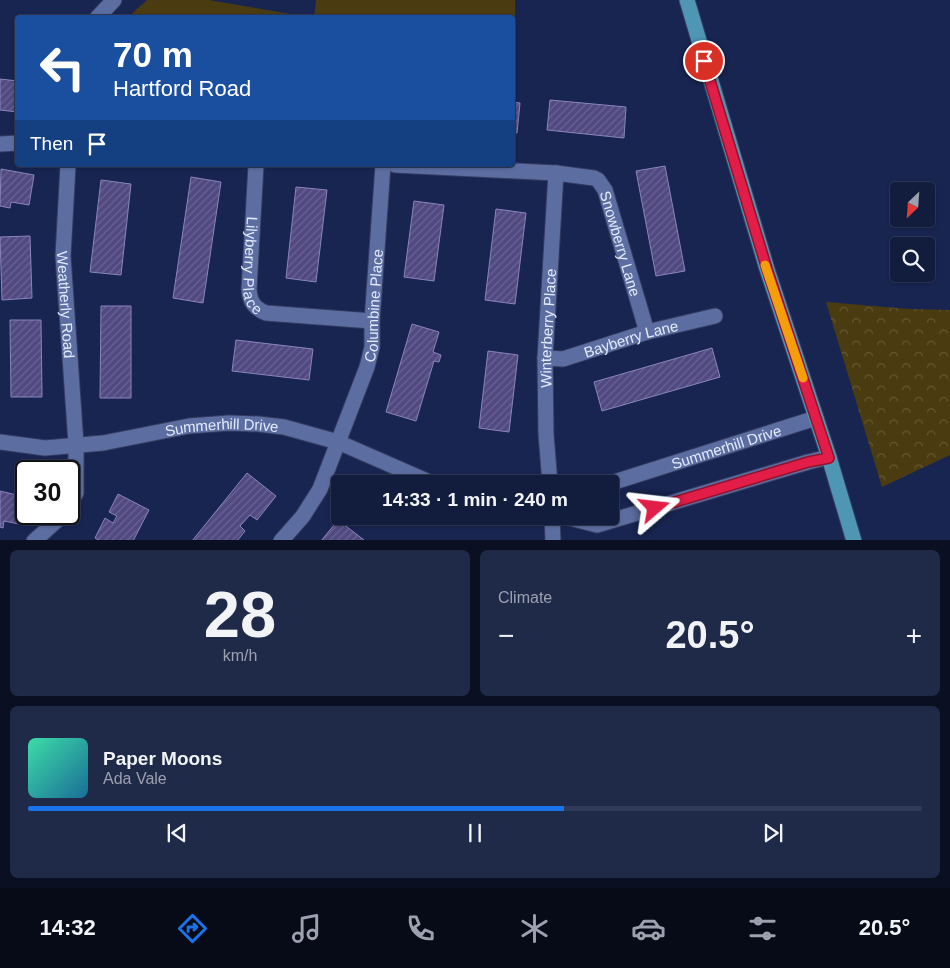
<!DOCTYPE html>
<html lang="en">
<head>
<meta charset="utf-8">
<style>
	body { margin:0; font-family:Arial,sans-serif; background:#1f2948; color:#f1f3f6; height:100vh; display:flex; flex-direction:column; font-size:19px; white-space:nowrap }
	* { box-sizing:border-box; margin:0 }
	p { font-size:16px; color:#9ca1b0 }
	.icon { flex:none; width:28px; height:28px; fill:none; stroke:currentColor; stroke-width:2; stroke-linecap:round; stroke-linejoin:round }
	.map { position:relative; height:540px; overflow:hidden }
	.drawer { display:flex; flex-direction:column; gap:10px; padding:10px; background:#0a0f22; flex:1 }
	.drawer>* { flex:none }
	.banner { position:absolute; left:15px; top:15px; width:500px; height:152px; border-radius:5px; box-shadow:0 1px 4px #0004,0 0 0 1px #313a57; background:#1a4fa0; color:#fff; overflow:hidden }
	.needle { width:32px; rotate:205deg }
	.buttons { position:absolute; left:890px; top:182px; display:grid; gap:10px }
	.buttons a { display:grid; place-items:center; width:45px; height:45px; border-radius:5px; background:#121c3d; box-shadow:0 1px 4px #0004,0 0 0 1px #313a57; font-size:25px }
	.speed { position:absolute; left:15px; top:460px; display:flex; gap:10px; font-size:25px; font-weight:700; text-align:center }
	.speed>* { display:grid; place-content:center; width:65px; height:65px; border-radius:50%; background:#121c3d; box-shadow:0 1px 4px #0004,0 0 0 1px #313a57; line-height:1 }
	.speed .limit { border:2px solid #111; border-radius:8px; background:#fff; color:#111 }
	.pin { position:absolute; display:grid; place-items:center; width:42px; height:42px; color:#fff; margin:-21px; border:2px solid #fff; border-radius:50%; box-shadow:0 1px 5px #0007 }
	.me { position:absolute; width:55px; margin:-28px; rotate:73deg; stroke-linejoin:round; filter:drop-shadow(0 0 4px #0008) }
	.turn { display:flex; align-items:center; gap:18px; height:105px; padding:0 15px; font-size:22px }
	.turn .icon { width:65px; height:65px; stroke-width:2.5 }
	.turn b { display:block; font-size:35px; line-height:42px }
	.then { display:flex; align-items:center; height:48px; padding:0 15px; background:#0003; gap:10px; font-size:19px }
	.big { font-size:38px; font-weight:600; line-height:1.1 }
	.drawer .widget { flex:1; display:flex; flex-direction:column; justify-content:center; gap:8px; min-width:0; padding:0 18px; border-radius:8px; background:#1f2948 }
	.drawer .dial { align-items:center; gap:0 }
	.dial b { font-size:65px; line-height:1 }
	.song { display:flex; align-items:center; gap:15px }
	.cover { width:60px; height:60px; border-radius:8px; background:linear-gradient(135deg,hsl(160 70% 55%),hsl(200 70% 35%)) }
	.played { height:5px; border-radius:2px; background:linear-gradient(90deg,#1a73e8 60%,#313a57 60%) }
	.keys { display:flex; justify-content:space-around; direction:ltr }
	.heat { display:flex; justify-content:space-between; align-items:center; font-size:28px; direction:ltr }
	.drawer .tiles { flex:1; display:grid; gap:10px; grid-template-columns:1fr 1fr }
	.widget:last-child { grid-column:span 2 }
	.trip { position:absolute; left:331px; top:475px; width:288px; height:50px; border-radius:5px; background:#121c3d; box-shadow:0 1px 4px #0004,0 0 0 1px #313a57; font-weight:600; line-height:50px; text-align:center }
	.tab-bar { display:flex; height:80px; justify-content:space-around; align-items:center; background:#070b18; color:#9ca1b0 }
	.tab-bar .icon { width:35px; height:35px }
	.tab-bar .active { color:#1a73e8 }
	.tab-bar b { font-size:22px; color:#f1f3f6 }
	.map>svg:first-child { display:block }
	.green { fill:#4a3b10 }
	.forest { fill:url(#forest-crowns) }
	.building { fill:url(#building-hatch); stroke:#8a85bd }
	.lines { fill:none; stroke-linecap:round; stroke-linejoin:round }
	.minor-casing { stroke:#363c61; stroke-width:17 }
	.major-casing { stroke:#363c61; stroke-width:17 }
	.minor { stroke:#5c6ea1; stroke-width:15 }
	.major { stroke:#4e96b4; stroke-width:15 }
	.route-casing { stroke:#92132f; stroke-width:12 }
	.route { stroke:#e11d48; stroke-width:9 }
	.slow { stroke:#f59e0b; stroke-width:9 }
	.labels { text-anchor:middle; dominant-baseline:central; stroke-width:5; stroke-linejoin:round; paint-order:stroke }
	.street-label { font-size:15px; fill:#e3eafc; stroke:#182551 }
</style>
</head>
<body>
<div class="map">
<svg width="950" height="541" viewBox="0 0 950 541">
	<defs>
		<pattern id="forest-crowns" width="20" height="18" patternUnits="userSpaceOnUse" patternTransform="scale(1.25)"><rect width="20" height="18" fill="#4a3b10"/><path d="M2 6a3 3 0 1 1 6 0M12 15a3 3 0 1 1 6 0" fill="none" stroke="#645834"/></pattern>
		<pattern id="building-hatch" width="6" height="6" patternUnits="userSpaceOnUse" patternTransform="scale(1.25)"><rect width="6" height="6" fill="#514981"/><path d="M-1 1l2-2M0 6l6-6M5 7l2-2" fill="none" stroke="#6a6394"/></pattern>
	</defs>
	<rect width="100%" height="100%" fill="#182551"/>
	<g class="green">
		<path d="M147,0H209L309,17H128Z"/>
		<path d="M316,0H515L516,67H513L512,18L314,17Z"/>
	</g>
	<path class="forest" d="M826,302L909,309L950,310V455L882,487Z"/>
	<g class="building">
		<path d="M0,79L18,81V112L0,110Z"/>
		<path d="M550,100L626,107L624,138L547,130Z"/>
		<path d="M512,102L520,103L517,133L512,132Z"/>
		<path d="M665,166L685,271L656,276L636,171Z"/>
		<path d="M1,169L34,175L29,205L11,202L10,208L0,206Z"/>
		<path d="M191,177L221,182L203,303L173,298Z"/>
		<path d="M101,180L131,184L121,275L90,272Z"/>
		<path d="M296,187L327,190L316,282L286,278Z"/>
		<path d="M414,201L444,205L434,281L404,277Z"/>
		<path d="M496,209L526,213L515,304L485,300Z"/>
		<path d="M30,236L32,298L2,300L0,237Z"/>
		<path d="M101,306H131V398H100Z"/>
		<path d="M10,320H41L42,397H11Z"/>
		<path d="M412,324L439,332L433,352L441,355L439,362L434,361L416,421L386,412Z"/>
		<path d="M236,340L313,349L309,380L232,371Z"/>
		<path d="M712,348L720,377L602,411L594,382Z"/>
		<path d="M488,351L518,355L509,432L479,428Z"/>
		<path d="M247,473L276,496L257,520L250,515L240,526L245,531L237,541H192Z"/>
		<path d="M0,491L25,497L19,524L4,521L3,528L0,527Z"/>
		<path d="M118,494L149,510L133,541H100L95,538L105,518L113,523L117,516L109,512Z"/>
		<path d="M338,520L364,540L363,541H321Z"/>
	</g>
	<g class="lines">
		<defs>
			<g id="minor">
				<path d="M97,18L114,0"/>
				<path d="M0,144L18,143"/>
				<path id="s1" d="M68,165L63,256L76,444V493L69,505"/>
				<path id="s2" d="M256,165L249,289C250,302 254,308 266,313L372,321"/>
				<path id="s3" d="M395,165L556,173L594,178L598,180L605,190L647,332"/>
				<path id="s4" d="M545,358L563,359L647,332L715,316"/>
				<path id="s5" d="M0,442L45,448L103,443L189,426L229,423L258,424L284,427L338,442L434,484"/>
				<path id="s6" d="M550,484L546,434L545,358L556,173"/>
				<path id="s7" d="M608,484L816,418"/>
				<path d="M552,516L553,541"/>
				<path d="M562,516L597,525L808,462L829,457"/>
				<path d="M34,541L64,514"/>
				<path id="s8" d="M281,541L303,516L320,489L367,367L372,347V321L383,165"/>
			</g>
			<path id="major" d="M687,0L767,269L829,457L854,541"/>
		</defs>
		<use href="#minor" class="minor-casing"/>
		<use href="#major" class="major-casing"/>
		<use href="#minor" class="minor"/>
		<use href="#major" class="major"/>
	</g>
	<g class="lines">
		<defs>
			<path id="route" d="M655,508L808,462L829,458L767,269L704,61"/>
		</defs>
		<use href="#route" class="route-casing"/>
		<use href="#route" class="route"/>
		<path class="slow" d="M765,265L803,378"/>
	</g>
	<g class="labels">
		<g class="street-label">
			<text stroke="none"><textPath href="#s3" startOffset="272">Snowberry Lane</textPath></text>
			<text stroke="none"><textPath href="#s2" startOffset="101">Lilyberry Place</textPath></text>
			<text stroke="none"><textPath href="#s1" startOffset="140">Weatherly Road</textPath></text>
			<text stroke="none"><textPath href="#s8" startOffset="258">Columbine Place</textPath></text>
			<text stroke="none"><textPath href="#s6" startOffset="156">Winterberry Place</textPath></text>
			<text stroke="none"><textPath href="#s4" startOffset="89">Bayberry Lane</textPath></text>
			<text stroke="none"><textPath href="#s5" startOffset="224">Summerhill Drive</textPath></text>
			<text stroke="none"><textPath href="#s7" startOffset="124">Summerhill Drive</textPath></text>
		</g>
	</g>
</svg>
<div class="buttons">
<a><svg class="needle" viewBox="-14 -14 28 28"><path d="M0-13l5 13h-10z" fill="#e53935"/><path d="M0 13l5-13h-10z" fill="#9ca1b0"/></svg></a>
<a><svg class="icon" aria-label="search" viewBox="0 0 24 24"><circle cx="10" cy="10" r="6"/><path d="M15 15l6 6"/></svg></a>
</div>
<div class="speed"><div class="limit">30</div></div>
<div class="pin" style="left:704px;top:61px;background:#d93025"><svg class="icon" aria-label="arrive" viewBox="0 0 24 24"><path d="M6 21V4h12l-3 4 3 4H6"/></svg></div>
<svg class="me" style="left:655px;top:508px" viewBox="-20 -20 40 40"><path d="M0-17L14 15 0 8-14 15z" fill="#e11d48" stroke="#fff" stroke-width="4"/></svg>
<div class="trip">14:33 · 1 min · 240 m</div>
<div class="banner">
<div class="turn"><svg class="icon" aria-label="left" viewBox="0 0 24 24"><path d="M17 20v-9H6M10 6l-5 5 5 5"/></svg><div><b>70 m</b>Hartford Road</div></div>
<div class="then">Then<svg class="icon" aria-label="arrive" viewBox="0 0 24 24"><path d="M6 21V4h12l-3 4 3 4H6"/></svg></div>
</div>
</div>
<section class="drawer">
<div class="tiles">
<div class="widget dial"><b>28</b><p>km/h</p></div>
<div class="widget"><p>Climate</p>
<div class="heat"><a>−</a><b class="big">20.5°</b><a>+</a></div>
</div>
<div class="widget">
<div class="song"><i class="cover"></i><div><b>Paper Moons</b><p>Ada Vale</p></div></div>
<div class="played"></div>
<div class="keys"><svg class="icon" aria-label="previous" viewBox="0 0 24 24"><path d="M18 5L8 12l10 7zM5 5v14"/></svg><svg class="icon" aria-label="pause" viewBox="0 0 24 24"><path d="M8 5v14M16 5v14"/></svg><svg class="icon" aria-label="next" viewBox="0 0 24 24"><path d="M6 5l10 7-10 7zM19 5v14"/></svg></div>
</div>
</div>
</section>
<nav class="tab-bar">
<b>14:32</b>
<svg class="icon active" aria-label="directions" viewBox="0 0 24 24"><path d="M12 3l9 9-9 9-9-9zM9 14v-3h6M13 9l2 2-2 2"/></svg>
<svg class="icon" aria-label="music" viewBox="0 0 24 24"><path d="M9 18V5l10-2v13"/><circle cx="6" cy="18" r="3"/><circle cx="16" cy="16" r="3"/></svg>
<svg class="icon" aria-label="phone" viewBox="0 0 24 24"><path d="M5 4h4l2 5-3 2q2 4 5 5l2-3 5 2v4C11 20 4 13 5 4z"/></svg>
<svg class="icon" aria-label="climate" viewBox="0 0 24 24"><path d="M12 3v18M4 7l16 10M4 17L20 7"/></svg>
<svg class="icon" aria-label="car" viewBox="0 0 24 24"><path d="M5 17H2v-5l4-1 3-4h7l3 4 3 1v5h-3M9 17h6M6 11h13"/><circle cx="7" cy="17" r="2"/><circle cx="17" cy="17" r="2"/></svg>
<svg class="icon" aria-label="filters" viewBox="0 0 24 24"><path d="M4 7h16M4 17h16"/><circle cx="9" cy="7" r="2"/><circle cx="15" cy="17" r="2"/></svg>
<b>20.5°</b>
</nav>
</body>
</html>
